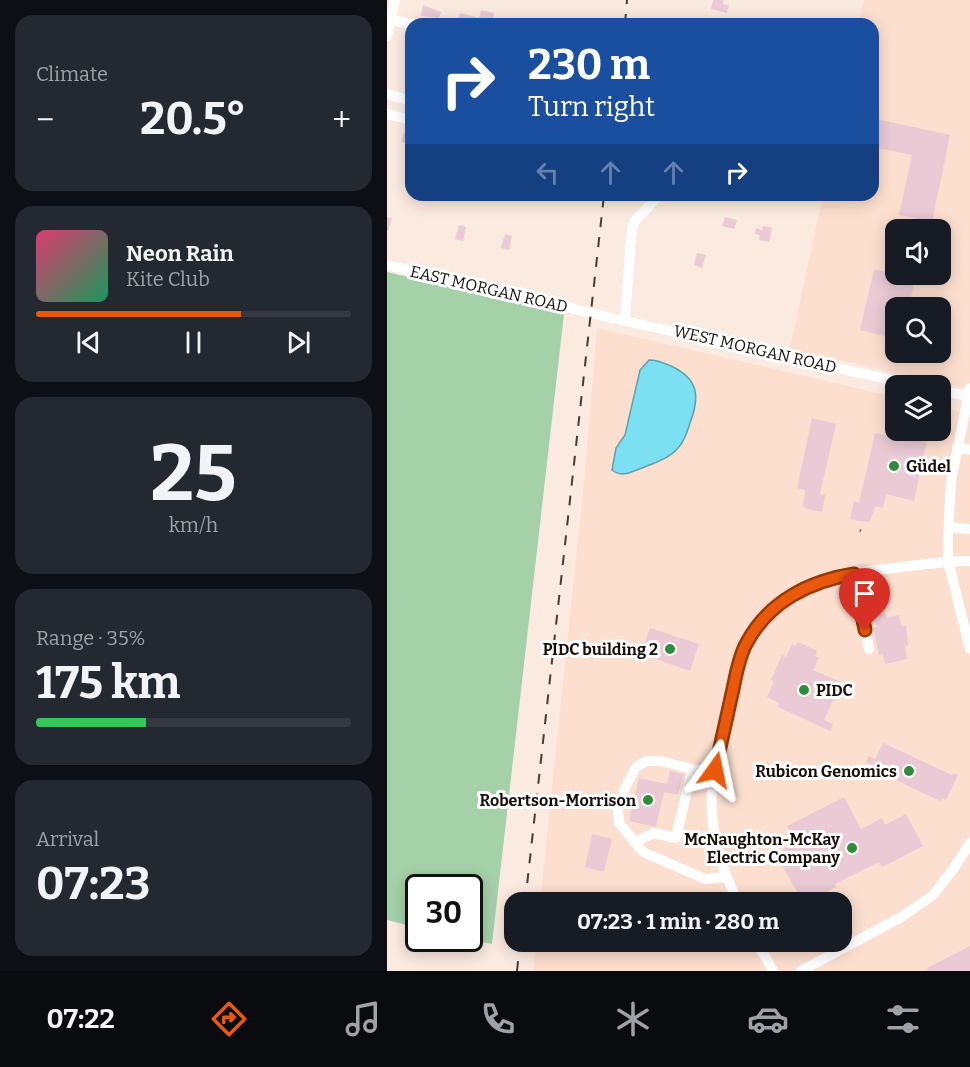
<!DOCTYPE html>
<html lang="en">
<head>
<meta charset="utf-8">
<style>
	body { margin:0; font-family:Bitter,serif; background:#242831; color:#f1f3f6; height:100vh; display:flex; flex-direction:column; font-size:22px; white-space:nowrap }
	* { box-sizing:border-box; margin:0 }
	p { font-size:20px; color:#9ea1a6 }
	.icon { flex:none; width:33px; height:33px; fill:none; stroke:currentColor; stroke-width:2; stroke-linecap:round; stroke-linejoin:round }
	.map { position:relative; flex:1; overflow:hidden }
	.drawer { display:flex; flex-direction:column; gap:15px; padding:15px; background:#0d0f14; width:387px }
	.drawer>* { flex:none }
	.banner { position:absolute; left:18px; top:18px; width:474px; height:183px; border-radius:18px; box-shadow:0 3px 15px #0003; background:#1a4fa0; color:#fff; overflow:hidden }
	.controls { position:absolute; left:498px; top:219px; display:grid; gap:12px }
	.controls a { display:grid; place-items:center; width:66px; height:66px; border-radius:12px; background:#171b24; box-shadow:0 3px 15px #0003; font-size:30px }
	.speed { position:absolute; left:18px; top:874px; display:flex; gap:12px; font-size:30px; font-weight:700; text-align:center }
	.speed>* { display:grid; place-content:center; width:78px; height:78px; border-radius:50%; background:#171b24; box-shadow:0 3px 15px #0003; line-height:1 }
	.speed .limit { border:3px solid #111; border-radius:9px; background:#fff; color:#111 }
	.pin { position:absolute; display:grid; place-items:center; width:51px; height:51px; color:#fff; margin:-62px -26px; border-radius:50% 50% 50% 0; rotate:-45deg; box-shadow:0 0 6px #0007 }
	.pin .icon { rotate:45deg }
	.me { position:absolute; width:66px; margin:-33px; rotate:12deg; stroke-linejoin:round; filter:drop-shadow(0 0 4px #0008) }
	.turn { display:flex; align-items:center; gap:21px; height:126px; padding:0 24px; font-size:27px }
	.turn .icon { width:78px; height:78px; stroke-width:2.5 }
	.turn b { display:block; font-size:42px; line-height:51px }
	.lanes { display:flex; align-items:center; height:57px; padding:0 24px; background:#0003; justify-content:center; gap:30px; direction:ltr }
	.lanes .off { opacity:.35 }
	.big { font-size:45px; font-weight:700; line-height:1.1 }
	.drawer .card { flex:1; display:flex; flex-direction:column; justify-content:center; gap:9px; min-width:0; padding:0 21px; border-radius:18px; background:#242831 }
	.drawer .dial { align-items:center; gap:0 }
	.dial b { font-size:78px; line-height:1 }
	.song { display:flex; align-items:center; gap:18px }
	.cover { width:72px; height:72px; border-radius:9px; background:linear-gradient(135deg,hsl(340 70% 55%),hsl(150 70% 35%)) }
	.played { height:6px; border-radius:3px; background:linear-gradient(90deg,#ea580c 65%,#363941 65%) }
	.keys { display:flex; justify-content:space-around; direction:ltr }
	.heat { display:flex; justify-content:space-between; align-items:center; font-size:33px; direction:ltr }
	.charge { height:9px; border-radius:4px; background:linear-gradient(90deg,#34c759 35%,#363941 0) }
	.trip { position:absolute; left:117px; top:892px; width:348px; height:60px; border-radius:18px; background:#171b24; box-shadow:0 3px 15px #0003; font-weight:700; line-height:60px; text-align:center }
	.tab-bar { display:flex; height:96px; justify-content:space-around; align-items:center; background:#090b0e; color:#9ea1a6 }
	.tab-bar .icon { width:42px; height:42px }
	.tab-bar .selected { color:#ea580c }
	.tab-bar b { font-size:27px; color:#f1f3f6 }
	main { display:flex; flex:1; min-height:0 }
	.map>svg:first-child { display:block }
	.built { fill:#fcdfcf; fill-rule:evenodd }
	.green { fill:#a5d1a9 }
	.water { fill:#7ce0f3; stroke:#5ea1ad; stroke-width:1.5 }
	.building { fill:#e9cad5 }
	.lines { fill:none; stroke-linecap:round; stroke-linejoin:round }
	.path { stroke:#7f726b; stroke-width:1.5; stroke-dasharray:3 4.5; stroke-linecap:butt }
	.minor { stroke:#fff; stroke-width:10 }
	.rail { stroke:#473c36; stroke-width:2; stroke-dasharray:10 10; stroke-linecap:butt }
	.route-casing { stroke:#983908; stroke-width:15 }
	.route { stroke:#ea580c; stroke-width:10 }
	.poi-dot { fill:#308c3d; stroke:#fff; stroke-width:2 }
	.labels { text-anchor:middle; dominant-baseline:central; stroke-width:6; stroke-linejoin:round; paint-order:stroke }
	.street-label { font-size:16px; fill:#180f0a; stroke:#fff }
	.poi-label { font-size:16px; font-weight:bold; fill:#180f0a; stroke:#fff; text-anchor:end }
</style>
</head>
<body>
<main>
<section class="drawer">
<div class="card"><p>Climate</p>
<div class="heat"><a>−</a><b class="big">20.5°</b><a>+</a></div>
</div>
<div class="card">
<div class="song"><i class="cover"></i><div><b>Neon Rain</b><p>Kite Club</p></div></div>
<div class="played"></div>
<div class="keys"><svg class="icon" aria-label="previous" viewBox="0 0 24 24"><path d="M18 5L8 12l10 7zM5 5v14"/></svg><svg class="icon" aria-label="pause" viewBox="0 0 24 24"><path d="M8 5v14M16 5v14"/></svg><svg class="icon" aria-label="next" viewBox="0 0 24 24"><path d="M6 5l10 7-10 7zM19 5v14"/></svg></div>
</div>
<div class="card dial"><b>25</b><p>km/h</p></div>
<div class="card"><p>Range · 35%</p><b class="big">175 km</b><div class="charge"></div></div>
<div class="card"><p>Arrival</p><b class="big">07:23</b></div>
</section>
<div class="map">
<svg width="583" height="971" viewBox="0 0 583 971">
	<rect width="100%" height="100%" fill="#fbeae0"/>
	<g class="built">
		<path d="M477,0H583V389L403,349L436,195H486V24H472ZM508,230H554V274H508ZM508,308H554V352H508Z"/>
		<path d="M210,328L508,397V430H554V407L583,414V971H146L149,942H454V903H153L198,472Z"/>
	</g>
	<path class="green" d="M0,272L177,314L105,944L81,939L82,888H32L31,928L0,920Z"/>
	<path class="water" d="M262,360C271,360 277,363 284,366C312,379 313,397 303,423C300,432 298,441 291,448C283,458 267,463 255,468C244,472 235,478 225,470L229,448L238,435L253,370Z"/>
	<g class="building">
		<path d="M326,0H337L336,4L342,5L340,13L324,9Z"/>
		<path d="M36,5L54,12L52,18L34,16Z"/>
		<path d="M94,10L107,13L105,22L92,18Z"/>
		<path d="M73,13L89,17L88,24L71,22Z"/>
		<path d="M489,119L563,135L545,222L512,215L525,155L486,147Z"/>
		<path d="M17,132L24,133L23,144L14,142Z"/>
		<path d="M0,217L5,218L1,231H0Z"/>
		<path d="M338,217L350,220L347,229L335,226Z"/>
		<path d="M72,225L79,227L76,241L68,239Z"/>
		<path d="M376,226L385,228L382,242L372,240L373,235L368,234L369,228L375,230Z"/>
		<path d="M118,234L125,236L122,250L114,248Z"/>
		<path d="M310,253L319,255L315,268L307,265Z"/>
		<path d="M487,269L528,279L524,297L541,301L544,304L543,308H508V339L473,330Z"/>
		<path d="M425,418L449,424L433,494L438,495L435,512L420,509L416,506L418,490L410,488Z"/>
		<path d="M513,430H526L541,434L527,501L499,494L496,508L488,506L483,521L478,522L463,519L467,501L472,503L488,433L511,438Z"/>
		<path d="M499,613L500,618L512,615L514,626L519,625L521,645L518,646L520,659L498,664L496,654L492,655L486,627H490L488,615Z"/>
		<path d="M263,628L312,644L303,671L254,654Z"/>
		<path d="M411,642L430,651L428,656L432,658L426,670L454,682L437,720L446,724L443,731L391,707L392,703L380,697L387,681L384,680L395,655L399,657L405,644L409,646Z"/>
		<path d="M496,743L565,775L566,773L571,775L559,800L555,798L553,801L484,768L485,765L479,762L482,756L488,759Z"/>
		<path d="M283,771L296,774L292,791L291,795L277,792L269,827L242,821L252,778L280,784Z"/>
		<path d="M457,797L474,829L495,818L498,825L519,814L536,846L495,867L492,862L448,884L449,887L427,899L412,895L391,859L397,856L395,850L409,843L400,826Z"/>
		<path d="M205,834L225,839L217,872L198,867Z"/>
		<path d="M583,946V971H542L540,968Z"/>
	</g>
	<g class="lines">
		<path class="path" d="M473,532L474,528"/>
		<g class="minor">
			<path d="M4,20L24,24"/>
			<path d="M0,36L8,0"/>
			<path d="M0,94L24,101"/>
			<path d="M0,114L24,120"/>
			<path d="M0,265L238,321L532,386"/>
			<path d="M238,321L244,236L247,222L272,195"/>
			<path d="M583,388L564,481L561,534V561L583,649"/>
			<path d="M554,390L583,397"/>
			<path d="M570,447L583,450"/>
			<path d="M561,527L583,529"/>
			<path d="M467,574L482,649"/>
			<path d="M328,770H309L273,761H260L249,767L238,788L231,810L232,823L256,852L318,879L339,877"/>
			<path d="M247,842L267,833L289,838L305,769"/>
			<path d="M351,903C334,866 322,831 325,789C326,770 333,750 337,731C343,704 347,674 357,647C362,636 372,623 381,614C419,576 464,573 515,567C538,564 560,561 583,561"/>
			<path d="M370,942L386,971"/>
			<path d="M414,971L516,916L546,895L567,868L583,843"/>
		</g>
		<g class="rail">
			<path d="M238,24L240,0"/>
			<path d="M138,903L217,195"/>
			<path d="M130,971L133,942"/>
		</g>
	</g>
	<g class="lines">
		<defs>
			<path id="route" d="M328,770C334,743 340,716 346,689C349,674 352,657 359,644C381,602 422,581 467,574L478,630"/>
		</defs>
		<use href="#route" class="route-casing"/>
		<use href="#route" class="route"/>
	</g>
	<g class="poi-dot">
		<circle cx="507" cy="466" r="6"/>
		<circle cx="283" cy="649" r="6"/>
		<circle cx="417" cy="690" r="6"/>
		<circle cx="522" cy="771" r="6"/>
		<circle cx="261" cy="800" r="6"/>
		<circle cx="465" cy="848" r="6"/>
	</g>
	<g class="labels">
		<g class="street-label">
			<text transform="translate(102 289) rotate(13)">EAST MORGAN ROAD</text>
			<text transform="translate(368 349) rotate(13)">WEST MORGAN ROAD</text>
		</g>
		<g class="poi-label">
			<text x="519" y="466" text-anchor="start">Güdel</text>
			<text x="271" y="649">PIDC building 2</text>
			<text x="429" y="690" text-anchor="start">PIDC</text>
			<text x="510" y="771">Rubicon Genomics</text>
			<text x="249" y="800">Robertson-Morrison</text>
			<text x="453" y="839">McNaughton-McKay<tspan x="453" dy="18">Electric Company</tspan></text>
		</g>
	</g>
</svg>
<div class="controls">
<a><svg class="icon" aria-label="sound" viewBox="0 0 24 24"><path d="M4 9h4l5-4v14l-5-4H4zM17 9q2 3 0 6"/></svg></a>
<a><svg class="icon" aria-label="search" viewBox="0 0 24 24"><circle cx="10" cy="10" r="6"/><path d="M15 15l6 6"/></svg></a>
<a><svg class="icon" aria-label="layers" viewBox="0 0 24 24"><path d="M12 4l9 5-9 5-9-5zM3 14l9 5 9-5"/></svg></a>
</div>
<div class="speed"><div class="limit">30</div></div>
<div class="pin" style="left:478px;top:630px;background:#d93025"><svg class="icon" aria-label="arrive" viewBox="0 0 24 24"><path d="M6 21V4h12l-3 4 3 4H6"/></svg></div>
<svg class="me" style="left:328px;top:770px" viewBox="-20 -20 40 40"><path d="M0-17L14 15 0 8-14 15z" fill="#ea580c" stroke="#fff" stroke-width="4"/></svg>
<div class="trip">07:23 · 1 min · 280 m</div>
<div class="banner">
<div class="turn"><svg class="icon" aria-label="right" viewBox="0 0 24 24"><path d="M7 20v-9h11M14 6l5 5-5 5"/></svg><div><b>230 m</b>Turn right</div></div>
<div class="lanes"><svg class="icon off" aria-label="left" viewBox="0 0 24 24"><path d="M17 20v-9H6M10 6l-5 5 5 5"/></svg><svg class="icon off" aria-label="ahead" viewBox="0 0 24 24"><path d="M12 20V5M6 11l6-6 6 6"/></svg><svg class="icon off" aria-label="ahead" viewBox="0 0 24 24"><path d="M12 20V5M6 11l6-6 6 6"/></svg><svg class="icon" aria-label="right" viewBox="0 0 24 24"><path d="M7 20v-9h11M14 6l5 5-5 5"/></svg></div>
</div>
</div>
</main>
<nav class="tab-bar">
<b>07:22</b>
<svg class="icon selected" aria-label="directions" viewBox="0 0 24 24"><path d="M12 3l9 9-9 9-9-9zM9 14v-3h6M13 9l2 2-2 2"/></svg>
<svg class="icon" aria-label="music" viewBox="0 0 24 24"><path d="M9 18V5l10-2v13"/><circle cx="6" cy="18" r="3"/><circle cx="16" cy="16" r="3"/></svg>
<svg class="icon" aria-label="phone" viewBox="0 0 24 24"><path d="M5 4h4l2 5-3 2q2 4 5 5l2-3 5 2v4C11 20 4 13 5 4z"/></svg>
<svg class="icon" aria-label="climate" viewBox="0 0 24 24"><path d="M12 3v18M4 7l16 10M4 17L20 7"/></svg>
<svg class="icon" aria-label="car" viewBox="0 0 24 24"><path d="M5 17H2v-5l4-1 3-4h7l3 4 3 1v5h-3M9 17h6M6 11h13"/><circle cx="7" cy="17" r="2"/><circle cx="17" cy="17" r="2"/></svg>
<svg class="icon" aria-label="filters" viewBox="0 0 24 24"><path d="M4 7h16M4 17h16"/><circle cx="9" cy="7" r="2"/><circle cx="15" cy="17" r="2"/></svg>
</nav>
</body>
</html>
